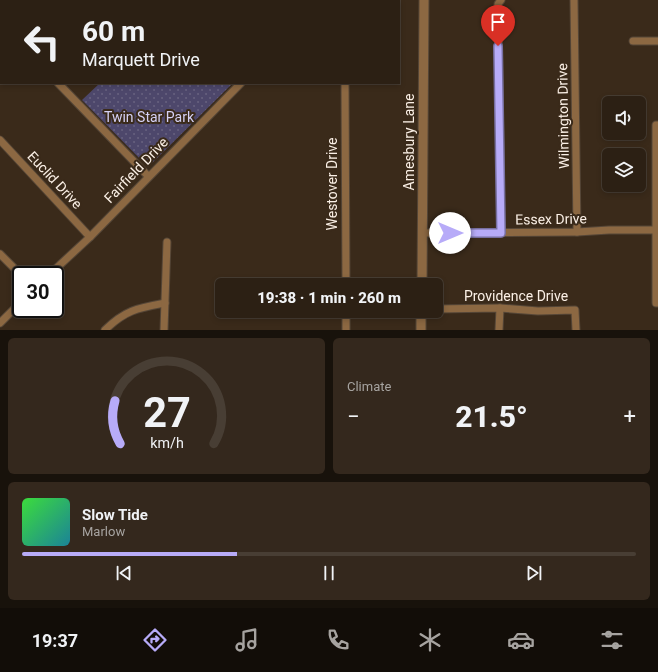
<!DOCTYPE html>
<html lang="en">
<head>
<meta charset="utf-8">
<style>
	body { margin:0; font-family:Roboto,sans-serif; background:#34281d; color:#f1f3f6; height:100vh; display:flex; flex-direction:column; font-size:15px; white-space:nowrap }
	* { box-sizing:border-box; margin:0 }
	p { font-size:13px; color:#a6a3a0 }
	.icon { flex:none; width:22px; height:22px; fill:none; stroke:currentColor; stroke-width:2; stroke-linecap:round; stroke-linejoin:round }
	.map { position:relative; height:330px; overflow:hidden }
	.drawer { display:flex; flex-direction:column; gap:8px; padding:8px; background:#18120b; flex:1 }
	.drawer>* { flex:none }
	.banner { position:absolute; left:0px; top:0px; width:400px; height:84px; box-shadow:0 2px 6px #0003,0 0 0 1px #483e34; background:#2c2014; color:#f1f3f6; overflow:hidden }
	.controls { position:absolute; left:602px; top:96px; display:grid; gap:8px }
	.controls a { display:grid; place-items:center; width:44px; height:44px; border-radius:6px; background:#2c2014; box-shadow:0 2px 6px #0003,0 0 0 1px #483e34; font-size:20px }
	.speed { position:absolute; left:12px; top:266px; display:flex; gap:8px; font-size:20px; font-weight:700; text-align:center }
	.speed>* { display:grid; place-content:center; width:52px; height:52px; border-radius:50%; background:#2c2014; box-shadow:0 2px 6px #0003,0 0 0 1px #483e34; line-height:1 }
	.speed .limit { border:2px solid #111; border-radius:6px; background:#fff; color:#111 }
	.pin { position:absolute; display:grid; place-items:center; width:34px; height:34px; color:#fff; margin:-41px -17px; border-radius:50% 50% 50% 0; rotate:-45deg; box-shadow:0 0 4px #0007 }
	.pin .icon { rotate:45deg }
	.me { position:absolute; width:44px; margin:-22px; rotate:90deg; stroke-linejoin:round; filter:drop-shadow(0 0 3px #0008) }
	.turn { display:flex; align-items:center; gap:14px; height:84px; padding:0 16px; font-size:18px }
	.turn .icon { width:52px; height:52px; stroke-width:2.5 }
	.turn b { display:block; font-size:28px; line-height:34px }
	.big { font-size:30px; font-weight:800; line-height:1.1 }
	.drawer .widget { flex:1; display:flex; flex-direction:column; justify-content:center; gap:6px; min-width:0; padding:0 14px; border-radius:6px; background:#34281d }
	.drawer .dial { align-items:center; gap:0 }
	.dial svg { height:104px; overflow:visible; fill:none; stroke:#483e34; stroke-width:7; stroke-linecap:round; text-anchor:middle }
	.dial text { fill:#f1f3f6; stroke:none }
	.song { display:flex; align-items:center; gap:12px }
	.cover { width:48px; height:48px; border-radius:6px; background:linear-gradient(135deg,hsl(120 70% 55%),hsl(190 70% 35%)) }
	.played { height:4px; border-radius:2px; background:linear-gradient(90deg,#b7abf8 35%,#483e34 35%) }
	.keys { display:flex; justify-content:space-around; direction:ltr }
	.heat { display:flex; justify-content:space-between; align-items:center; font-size:22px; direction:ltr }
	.drawer .tiles { flex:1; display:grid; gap:8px; grid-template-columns:1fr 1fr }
	.widget:last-child { grid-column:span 2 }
	.trip { position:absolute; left:215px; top:278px; width:228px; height:40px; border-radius:6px; background:#2c2014; box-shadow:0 2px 6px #0003,0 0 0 1px #483e34; font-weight:800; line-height:40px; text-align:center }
	.tabs { display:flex; height:64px; justify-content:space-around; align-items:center; background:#120d08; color:#a6a3a0 }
	.tabs .icon { width:28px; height:28px }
	.tabs .on { color:#b7abf8 }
	.tabs b { font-size:18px; color:#f1f3f6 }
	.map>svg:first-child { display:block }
	.park { fill:url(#park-dots) }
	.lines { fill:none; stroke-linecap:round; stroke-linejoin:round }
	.minor-casing { stroke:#554637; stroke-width:9 }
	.tertiary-casing { stroke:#554637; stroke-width:11 }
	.minor { stroke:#8c6842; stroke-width:7 }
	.tertiary { stroke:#8c6842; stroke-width:9 }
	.route-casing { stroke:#776fa1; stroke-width:10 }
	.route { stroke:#b7abf8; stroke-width:7 }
	.labels { text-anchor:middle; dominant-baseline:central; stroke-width:4; stroke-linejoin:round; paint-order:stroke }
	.street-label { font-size:14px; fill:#fbf0e6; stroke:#3a2a1a }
	.park-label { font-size:14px; fill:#d5d1f6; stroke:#3a2a1a }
</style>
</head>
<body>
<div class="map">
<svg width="658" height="330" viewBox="0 0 658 330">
	<defs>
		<pattern id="park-dots" width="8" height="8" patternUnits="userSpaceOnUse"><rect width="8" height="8" fill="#4d476b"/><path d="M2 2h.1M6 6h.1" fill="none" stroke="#686280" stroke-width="1.8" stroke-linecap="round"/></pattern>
	</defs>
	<rect width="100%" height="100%" fill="#3a2a1a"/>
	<path class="park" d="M100,83H233L148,167L82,100Z"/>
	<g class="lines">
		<defs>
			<g id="minor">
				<path d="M83,0L84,1"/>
				<path d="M183,0L184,1"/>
				<path d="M574,0L577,232"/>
				<path d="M150,1L151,0"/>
				<path d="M246,1V0"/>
				<path d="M346,1V0"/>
				<path d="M0,23L1,24"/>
				<path d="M633,41H658"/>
				<path d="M58,83L148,176"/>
				<path d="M345,83L346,285"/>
				<path d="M658,125H656V303H658"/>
				<path d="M0,140L90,237"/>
				<path d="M423,233L577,232L609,230H656"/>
				<path d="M501,233L498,4L501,0"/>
				<path d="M0,254L21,275"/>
				<path d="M49,275L90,237L241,83"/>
				<path d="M436,309L500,308L538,311L575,310L576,330"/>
				<path d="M346,311V330"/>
				<path d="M0,323L21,302"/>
				<path d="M105,330C125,310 138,308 165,303"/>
				<path d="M164,330L167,242"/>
				<path d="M499,330L500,308"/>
			</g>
			<g id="tertiary">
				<path d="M422,285L424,0"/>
				<path d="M421,330V311"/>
			</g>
		</defs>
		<use href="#minor" class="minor-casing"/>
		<use href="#tertiary" class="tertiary-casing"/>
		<use href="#minor" class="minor"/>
		<use href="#tertiary" class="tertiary"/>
	</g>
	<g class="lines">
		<defs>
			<path id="route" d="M450,233H501L498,46"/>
		</defs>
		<use href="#route" class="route-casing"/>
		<use href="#route" class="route"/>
	</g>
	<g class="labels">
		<g class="street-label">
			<text transform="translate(563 116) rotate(-91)">Wilmington Drive</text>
			<text transform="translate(409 142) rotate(-90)">Amesbury Lane</text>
			<text transform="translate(136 170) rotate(-46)">Fairfield Drive</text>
			<text transform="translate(55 180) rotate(47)">Euclid Drive</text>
			<text transform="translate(332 184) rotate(-90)">Westover Drive</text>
			<text transform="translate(551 219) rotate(-1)">Essex Drive</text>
			<text x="516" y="296">Providence Drive</text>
		</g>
		<g class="park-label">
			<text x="149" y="117">Twin Star Park</text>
		</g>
	</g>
</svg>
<div class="controls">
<a><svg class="icon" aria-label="sound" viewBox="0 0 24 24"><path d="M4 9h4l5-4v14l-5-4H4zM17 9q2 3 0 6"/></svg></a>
<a><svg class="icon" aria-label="layers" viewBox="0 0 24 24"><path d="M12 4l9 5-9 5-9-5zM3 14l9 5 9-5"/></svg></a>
</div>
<div class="speed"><div class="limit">30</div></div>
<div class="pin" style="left:498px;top:46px;background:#d93025"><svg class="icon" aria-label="arrive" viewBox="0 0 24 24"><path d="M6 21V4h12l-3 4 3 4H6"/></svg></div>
<svg class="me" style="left:450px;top:233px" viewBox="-20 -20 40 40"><circle r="19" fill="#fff"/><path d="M0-13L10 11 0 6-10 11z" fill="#b7abf8"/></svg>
<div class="trip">19:38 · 1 min · 260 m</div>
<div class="banner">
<div class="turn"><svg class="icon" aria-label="left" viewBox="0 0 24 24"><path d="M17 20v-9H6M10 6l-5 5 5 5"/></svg><div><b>60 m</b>Marquett Drive</div></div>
</div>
</div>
<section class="drawer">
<div class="tiles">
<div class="widget dial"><svg viewBox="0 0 100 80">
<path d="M14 69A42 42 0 1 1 86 69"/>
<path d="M14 69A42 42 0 0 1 10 36" stroke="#b7abf8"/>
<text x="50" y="56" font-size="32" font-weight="700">27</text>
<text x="50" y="72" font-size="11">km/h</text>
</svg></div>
<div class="widget"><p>Climate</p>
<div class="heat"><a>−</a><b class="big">21.5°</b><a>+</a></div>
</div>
<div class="widget">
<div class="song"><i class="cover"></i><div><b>Slow Tide</b><p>Marlow</p></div></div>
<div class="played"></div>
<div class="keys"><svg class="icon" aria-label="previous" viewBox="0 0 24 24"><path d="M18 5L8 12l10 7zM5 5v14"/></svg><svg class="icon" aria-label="pause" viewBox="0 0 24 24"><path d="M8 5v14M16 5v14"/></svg><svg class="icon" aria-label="next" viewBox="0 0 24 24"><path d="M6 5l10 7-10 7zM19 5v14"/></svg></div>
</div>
</div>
</section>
<nav class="tabs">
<b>19:37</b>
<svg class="icon on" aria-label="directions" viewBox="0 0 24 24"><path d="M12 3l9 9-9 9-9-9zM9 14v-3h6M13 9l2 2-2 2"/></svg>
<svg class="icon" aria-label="music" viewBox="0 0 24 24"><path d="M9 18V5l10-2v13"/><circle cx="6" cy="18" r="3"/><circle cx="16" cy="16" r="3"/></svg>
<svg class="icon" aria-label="phone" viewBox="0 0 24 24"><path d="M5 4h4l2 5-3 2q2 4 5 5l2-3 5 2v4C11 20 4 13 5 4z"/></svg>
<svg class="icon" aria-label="climate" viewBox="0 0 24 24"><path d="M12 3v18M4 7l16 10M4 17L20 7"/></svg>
<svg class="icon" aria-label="car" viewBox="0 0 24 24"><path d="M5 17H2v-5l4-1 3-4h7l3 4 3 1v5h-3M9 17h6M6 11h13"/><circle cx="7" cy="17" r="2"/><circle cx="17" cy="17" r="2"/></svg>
<svg class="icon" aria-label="filters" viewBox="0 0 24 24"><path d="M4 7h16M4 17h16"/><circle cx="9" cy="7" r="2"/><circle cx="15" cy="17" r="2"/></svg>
</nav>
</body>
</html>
